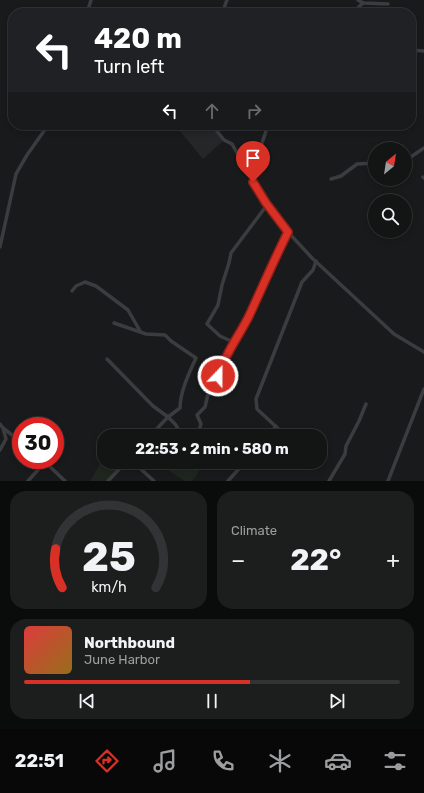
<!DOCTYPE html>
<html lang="en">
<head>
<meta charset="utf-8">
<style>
	body { margin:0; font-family:Rubik,sans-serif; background:#1c1d1d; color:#f1f3f6; height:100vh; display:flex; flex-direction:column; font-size:15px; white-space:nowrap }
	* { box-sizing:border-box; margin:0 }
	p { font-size:13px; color:#9d9ea0 }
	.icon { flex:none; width:22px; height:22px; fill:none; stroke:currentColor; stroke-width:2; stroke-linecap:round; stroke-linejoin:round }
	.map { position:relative; height:481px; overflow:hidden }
	.side { display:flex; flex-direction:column; gap:10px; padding:10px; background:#0a0b0b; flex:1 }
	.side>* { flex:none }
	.hud { position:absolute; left:8px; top:8px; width:408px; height:122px; border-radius:16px; box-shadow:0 2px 6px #0003,0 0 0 1px #323334; background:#202124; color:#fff; overflow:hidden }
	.needle { width:26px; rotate:30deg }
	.tools { position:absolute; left:368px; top:142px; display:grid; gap:8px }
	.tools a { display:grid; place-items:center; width:44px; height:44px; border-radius:50%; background:#131414; box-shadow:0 2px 6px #0003,0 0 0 1px #323334; font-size:20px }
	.speed { position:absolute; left:12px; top:417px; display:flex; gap:8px; font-size:20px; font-weight:700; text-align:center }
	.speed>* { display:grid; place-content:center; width:52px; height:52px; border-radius:50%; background:#131414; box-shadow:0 2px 6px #0003,0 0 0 1px #323334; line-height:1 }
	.speed .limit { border:6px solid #d22; background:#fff; color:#111 }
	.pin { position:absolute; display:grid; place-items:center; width:34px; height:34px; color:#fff; margin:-41px -17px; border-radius:50% 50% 50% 0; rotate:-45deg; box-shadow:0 0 4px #0007 }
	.pin .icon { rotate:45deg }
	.me { position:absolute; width:44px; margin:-22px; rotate:22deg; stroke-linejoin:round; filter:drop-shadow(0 0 3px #0008) }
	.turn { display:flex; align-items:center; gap:14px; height:84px; padding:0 20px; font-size:18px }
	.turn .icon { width:52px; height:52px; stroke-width:2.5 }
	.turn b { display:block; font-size:28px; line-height:34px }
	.lanes { display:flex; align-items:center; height:38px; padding:0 20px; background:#0003; justify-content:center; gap:20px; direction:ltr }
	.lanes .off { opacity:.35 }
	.big { font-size:30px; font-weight:700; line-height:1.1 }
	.side .widget { flex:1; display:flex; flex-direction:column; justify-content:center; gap:6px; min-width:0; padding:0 14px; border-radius:16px; background:#1c1d1d }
	.side .dial { align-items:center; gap:0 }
	.dial svg { height:104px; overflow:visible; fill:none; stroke:#323334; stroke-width:7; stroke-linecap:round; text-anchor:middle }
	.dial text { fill:#f1f3f6; stroke:none }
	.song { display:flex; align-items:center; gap:12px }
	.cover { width:48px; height:48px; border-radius:6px; background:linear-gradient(135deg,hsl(0 70% 55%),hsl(40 70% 35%)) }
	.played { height:4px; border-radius:2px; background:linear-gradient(90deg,#d93025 60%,#323334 60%) }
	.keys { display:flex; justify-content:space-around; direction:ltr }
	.heat { display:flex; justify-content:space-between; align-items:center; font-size:22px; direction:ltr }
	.side .tiles { flex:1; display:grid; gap:10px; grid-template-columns:1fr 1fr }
	.widget:last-child { grid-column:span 2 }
	.trip { position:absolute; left:97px; top:429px; width:230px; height:40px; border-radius:16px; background:#131414; box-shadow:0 2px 6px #0003,0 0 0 1px #323334; font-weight:700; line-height:40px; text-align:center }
	.tabs { display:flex; height:64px; justify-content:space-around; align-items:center; background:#080808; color:#9d9ea0 }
	.tabs .icon { width:28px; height:28px }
	.tabs .active { color:#d93025 }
	.tabs b { font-size:18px; color:#f1f3f6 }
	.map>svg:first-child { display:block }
	.built { fill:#252628 }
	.green { fill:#1f261f }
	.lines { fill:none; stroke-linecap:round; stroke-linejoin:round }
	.minor { stroke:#3a3c40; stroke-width:3.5 }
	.route-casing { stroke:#8d1f18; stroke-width:10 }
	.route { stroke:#d93025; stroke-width:7 }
</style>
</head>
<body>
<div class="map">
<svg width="424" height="481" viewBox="0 0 424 481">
	<rect width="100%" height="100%" fill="#191a1b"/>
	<path class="built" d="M175,125H211L224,140L203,159Z"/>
	<g class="green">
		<path d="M104,457V462H120L123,465L108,481H90Z"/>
		<path d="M176,462H206L192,481H185L169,471Z"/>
	</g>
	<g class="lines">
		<g class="minor">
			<path d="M358,0L363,3L388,4"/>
			<path d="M87,13L91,0"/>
			<path d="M223,13L224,8L227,0"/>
			<path d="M352,13L363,3"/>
			<path d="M411,50L424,51"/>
			<path d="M196,125H197"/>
			<path d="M212,125L224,140L232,144L266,203L288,232L312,258L394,334L424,352"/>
			<path d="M405,161L424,148"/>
			<path d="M423,177L424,178"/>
			<path d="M331,179L341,176L357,164L375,163"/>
			<path d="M253,182L257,158L268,125"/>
			<path d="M267,205L231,253L229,263L222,285L218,305L207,324L220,336L233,342L248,317L288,232"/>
			<path d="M0,247L16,174L27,155L44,131L46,125"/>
			<path d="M72,291L76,286L85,282L96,286L128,310L140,331"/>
			<path d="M114,323L146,334L165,335L171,341L196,358C189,373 180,392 180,408L168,417L150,436"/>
			<path d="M107,359L153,406L168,417L175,424L183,436"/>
			<path d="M0,424L3,428L21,442"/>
			<path d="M285,435L257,409L256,399L302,282L313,270L316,261"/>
			<path d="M194,436L198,434L201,424L197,415L205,407L208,394L218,376L221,368L233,342"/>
			<path d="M268,436L276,426"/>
			<path d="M0,450L6,439L3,428"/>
			<path d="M43,460L65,481"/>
			<path d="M133,462L154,481"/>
			<path d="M28,481L45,462"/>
			<path d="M108,481L126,462"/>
			<path d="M228,481L245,462"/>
			<path d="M329,481L345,454L346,446L359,421L366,404"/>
			<path d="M388,481L424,389"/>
		</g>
	</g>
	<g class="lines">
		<defs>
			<path id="route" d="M218,376C225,354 239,336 249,316C262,288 274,260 288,232L266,203L253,182"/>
		</defs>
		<use href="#route" class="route-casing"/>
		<use href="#route" class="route"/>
	</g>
</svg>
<div class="tools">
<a><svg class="needle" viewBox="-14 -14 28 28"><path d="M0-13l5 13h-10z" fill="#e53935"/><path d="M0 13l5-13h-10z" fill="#9d9ea0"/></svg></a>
<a><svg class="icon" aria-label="search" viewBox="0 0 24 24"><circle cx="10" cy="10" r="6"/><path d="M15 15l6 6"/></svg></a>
</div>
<div class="speed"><div class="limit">30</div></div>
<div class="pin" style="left:253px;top:182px;background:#d93025"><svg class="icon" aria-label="arrive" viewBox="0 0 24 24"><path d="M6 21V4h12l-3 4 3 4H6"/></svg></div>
<svg class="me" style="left:218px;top:376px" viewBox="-20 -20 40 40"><circle r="17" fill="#d93025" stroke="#fff" stroke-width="3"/><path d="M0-11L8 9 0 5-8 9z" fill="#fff"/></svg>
<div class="trip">22:53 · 2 min · 580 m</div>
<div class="hud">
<div class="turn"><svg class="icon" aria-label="left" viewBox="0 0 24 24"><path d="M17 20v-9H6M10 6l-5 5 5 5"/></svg><div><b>420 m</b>Turn left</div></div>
<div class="lanes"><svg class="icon" aria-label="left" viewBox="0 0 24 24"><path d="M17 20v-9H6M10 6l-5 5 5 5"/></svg><svg class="icon off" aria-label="ahead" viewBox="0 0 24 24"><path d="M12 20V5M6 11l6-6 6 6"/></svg><svg class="icon off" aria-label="right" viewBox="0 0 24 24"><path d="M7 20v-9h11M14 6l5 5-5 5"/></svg></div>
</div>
</div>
<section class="side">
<div class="tiles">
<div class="widget dial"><svg viewBox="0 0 100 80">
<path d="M14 69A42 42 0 1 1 86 69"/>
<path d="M14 69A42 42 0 0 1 9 39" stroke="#d93025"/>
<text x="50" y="56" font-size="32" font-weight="700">25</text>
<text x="50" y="72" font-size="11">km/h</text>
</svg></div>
<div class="widget"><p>Climate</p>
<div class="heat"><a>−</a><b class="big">22°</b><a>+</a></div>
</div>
<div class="widget">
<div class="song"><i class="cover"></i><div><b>Northbound</b><p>June Harbor</p></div></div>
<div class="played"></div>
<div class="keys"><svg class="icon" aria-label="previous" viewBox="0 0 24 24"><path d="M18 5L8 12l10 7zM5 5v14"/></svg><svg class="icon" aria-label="pause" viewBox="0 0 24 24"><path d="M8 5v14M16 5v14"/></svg><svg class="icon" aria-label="next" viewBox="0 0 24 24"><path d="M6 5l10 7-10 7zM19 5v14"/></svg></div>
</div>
</div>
</section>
<nav class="tabs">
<b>22:51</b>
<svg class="icon active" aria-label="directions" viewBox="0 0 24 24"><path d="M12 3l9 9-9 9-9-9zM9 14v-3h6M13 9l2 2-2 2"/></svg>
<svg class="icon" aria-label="music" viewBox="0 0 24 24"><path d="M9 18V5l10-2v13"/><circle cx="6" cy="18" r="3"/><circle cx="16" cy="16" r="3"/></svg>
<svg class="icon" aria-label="phone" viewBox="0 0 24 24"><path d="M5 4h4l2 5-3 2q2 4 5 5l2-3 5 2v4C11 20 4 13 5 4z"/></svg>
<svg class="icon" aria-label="climate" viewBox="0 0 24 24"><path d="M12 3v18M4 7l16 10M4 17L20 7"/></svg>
<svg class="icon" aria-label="car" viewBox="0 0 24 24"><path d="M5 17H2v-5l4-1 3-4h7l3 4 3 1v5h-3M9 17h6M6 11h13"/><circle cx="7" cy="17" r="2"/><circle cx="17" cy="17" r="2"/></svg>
<svg class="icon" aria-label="filters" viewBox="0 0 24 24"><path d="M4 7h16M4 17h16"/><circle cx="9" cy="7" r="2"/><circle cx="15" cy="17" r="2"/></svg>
</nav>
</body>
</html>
